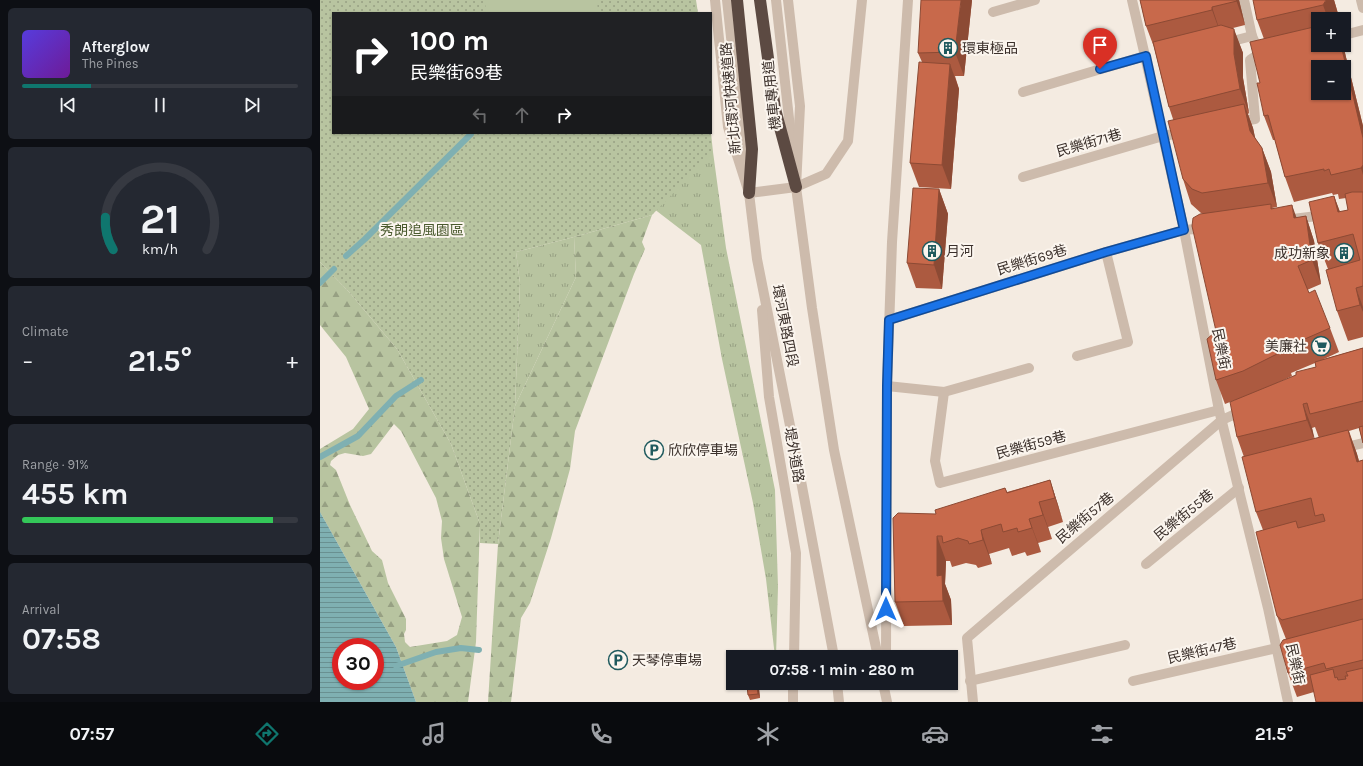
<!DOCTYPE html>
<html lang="en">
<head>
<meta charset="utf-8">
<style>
	body { margin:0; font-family:Karla,"Noto Sans TC",sans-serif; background:#242831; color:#f1f3f6; height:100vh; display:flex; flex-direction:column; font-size:15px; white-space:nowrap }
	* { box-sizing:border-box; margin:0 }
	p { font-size:13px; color:#9ea1a6 }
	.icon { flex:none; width:22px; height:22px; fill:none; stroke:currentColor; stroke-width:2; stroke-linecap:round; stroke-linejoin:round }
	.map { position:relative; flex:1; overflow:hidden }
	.side { display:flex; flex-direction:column; gap:8px; padding:8px; background:#0d0f14; width:320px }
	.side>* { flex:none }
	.banner { position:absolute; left:12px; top:12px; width:380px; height:122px; border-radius:0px; box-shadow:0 1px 3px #0004; background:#202124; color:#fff; overflow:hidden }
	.buttons { position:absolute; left:991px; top:12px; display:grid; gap:8px }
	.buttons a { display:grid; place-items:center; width:40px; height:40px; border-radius:0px; background:#171b24; box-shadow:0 1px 3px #0004; font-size:20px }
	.speed { position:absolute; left:12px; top:638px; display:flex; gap:8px; font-size:20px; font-weight:700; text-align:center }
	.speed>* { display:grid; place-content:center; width:52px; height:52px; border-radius:50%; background:#171b24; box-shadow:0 1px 3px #0004; line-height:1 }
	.speed .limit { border:6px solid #d22; background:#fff; color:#111 }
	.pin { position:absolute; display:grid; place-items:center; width:34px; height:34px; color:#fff; margin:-41px -17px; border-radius:50% 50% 50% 0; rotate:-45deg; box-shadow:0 0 4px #0007 }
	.pin .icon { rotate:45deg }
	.me { position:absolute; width:44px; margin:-22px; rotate:0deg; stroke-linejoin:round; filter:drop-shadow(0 0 3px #0008) }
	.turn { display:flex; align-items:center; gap:14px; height:84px; padding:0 12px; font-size:18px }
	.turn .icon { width:52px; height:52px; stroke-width:2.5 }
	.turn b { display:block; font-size:28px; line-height:34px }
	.lanes { display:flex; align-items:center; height:38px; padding:0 12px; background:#0003; justify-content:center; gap:20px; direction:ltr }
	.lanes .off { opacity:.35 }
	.big { font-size:30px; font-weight:700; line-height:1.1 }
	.side .tile { flex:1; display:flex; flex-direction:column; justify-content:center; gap:6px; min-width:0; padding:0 14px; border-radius:6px; background:#242831 }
	.side .dial { align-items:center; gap:0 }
	.dial svg { height:104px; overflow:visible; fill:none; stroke:#363941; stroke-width:7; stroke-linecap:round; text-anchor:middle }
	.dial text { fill:#f1f3f6; stroke:none }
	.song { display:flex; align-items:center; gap:12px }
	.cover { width:48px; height:48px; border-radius:6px; background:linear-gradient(135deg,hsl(250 70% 55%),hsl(280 70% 35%)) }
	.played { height:4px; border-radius:2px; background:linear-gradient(90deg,#0f766e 25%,#363941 25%) }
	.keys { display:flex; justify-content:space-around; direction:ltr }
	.heat { display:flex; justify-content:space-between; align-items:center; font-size:22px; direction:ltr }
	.charge { height:6px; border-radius:3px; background:linear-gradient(90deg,#34c759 91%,#363941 0) }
	.trip { position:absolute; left:406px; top:650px; width:232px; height:40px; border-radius:0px; background:#171b24; box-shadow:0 1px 3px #0004; font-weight:700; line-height:40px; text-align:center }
	.menu { display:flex; height:64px; justify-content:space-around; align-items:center; background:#090b0e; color:#9ea1a6 }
	.menu .icon { width:28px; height:28px }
	.menu .selected { color:#0f766e }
	.menu b { font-size:18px; color:#f1f3f6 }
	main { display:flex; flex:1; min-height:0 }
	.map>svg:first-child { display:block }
	.grass { fill:url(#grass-tufts) }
	.forest { fill:url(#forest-firs); fill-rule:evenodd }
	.park { fill:url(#park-dots) }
	.pitch { fill:#b8c4a0 }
	.water { fill:url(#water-rules); fill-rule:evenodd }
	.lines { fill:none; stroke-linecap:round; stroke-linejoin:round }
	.stream { stroke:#7fb0b2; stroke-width:6 }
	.minor { stroke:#cdbbac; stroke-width:10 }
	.highway { stroke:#5c4a42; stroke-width:12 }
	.wall { fill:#ac5a40; fill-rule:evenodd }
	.shaded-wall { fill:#8c4a34 }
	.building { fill:#c8694b; stroke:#8c4a34; fill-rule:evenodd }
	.route-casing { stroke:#114b97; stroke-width:10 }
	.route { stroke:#1a73e8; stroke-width:7 }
	.labels { text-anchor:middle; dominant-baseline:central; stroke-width:4; stroke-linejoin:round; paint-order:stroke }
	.poi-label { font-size:14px; fill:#3b302b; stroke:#fbf5ee; text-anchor:start }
	.street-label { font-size:14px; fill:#3b302b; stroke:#fbf5ee }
	.park-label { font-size:14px; fill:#4a5a2e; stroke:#fbf5ee }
</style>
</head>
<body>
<main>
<section class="side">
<div class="tile">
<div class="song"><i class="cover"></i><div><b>Afterglow</b><p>The Pines</p></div></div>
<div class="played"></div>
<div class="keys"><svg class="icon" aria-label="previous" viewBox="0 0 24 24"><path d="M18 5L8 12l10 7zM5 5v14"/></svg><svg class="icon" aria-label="pause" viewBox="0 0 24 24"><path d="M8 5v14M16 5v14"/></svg><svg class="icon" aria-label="next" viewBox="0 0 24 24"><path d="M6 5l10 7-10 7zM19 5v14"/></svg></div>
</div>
<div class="tile dial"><svg viewBox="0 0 100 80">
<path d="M14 69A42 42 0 1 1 86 69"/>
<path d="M14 69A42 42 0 0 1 8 44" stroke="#0f766e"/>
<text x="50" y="56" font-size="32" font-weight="700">21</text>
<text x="50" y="72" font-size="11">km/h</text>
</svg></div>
<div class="tile"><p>Climate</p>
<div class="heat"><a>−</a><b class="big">21.5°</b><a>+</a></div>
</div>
<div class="tile"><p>Range · 91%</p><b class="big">455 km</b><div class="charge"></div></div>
<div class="tile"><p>Arrival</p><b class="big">07:58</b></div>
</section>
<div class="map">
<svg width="1043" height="702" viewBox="0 0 1043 702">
	<defs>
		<pattern id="grass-tufts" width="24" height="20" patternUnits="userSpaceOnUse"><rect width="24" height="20" fill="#b8c4a0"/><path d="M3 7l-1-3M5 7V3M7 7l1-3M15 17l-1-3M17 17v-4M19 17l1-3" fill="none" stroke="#97a083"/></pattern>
		<pattern id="forest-firs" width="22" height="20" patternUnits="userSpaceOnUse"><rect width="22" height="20" fill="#b8c4a0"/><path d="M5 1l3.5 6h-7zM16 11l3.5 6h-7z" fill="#97a083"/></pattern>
		<pattern id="park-dots" width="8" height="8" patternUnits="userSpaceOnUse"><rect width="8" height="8" fill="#b8c4a0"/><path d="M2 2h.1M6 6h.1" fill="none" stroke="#97a083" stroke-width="1.8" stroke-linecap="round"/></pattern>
		<pattern id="water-rules" width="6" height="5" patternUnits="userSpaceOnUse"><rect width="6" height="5" fill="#7fb0b2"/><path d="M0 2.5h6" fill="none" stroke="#699091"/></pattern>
	</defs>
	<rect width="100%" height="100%" fill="#f4ebe1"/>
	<g class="grass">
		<path d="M393,152L406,248L455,490L458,587L456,657H455L446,579L433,503L402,359L381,245L325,202L382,153Z"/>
		<path d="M254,237L256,277L195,406L200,283L196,252Z"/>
	</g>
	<g class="forest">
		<path d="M332,215L322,242L325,249L314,274L255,431L250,469L231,538L210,603L201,618L191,702H168L178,544L195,406L256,277L254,237Z"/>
		<path d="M0,262L29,292L77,349L131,444L160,524L156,642L148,702H96L76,647L0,512V449L33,429L49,409L26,357L0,325ZM74,424L81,431L116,498L122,521L121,538L124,559L142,617L137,635L127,641L90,647L85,642L84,634L86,630V619L68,583L62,560L52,551L30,505L16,470L10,465L11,461L18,455L25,453L43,456L51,454Z"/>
	</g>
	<path class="park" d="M0,0H376L378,13H13V133H391L393,152L332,215L254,237L196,252L200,283L195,406L178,544L160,543V524L131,444L77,349L29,292L0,262Z"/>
	<path class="pitch" d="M165,0H277L278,13H166Z"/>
	<path class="water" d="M0,512L76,647L96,702H0ZM21,647H55V681H21Z"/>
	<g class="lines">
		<g class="stream">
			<path d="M26,256L45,239L151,134"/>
			<path d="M0,283L14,269"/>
			<path d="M0,457L38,436L76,396L101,380"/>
			<path d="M76,666L116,652L141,648L159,650"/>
		</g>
		<g class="minor">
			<path d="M395,0L408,127L429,193L437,259L481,481L514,657"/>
			<path d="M407,0L425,167"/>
			<path d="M456,0L473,155"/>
			<path d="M468,0L480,106L476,187L492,308L514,450L558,657"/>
			<path d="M812,0L825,56L864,230L899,410L948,608L968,702"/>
			<path d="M924,0L932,36L939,52"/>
			<path d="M1041,0L1043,8"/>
			<path d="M673,12L715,0"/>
			<path d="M1024,35L1043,30"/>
			<path d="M905,43L932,36"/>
			<path d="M703,92L825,56"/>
			<path d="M918,122L935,119L930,60L939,54"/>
			<path d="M703,177L843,136L865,132"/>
			<path d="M429,193L476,187L506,174L528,141L542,0"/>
			<path d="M973,219L1005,215"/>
			<path d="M442,310L449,397L476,553L474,657"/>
			<path d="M569,320L786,252L864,230L886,228"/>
			<path d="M757,356L808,342L786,252"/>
			<path d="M567,386L624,392L709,368"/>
			<path d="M624,392L615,461L620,483L899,410"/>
			<path d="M1022,448L1043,443"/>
			<path d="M826,564L919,488"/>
			<path d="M566,657L567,386L572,242L588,0"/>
			<path d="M650,681L805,645"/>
			<path d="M813,681L957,648"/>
			<path d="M517,683L519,702"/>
			<path d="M563,683L567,702"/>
			<path d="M473,702V683"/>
			<path d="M653,702L647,638L902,420L924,410"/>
		</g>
		<g class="highway">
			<path d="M417,0L432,149L429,193"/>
			<path d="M440,0L455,109L476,187"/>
		</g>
	</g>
	<g class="wall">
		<path d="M652,0L644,76H635L639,89L631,189L599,187L590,163L602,62L598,53Z"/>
		<path d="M820,0H919L925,25L913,28L923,53V78L929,113L928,114L933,128L935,138L942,148L951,172L957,207L952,208L977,218L986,216L994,241L1001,284L987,290L989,293L1010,328L1019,352L1004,359L1043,348V443L1039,428L1029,431L1037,454L1039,461L1043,460V702L994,692L977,697L968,673L966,639L957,616L943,530L936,512L924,457L917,437L915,400L905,404L896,380V331L883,214L881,213L871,204L863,179L853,119L849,107L834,47L826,26ZM995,363L996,367L951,386L972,376L971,373ZM995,427L999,438L994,439L992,428Z"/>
		<path d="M1014,0L1019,17L1018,19H998V45H1023L1043,126V337L1028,341L1017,311L1008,269L998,243L1014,196L1020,212L1028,210L1026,198L1019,199L1018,194L1013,195L1012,193L974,202L965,177L955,140H953L944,116L940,83L944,39L937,20Z"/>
		<path d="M619,189L628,214L622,289L596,288L587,263Z"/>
		<path d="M730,480L738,505L743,522L728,527L732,539L718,543L721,552L707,556L705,552L692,556L689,548L669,554L672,564L658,568L656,565L646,563L632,567L630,561H626L625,584L631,600L632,625L584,626L575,602L616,514L685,488L687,492Z"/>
		<path d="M437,684L439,689L440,698L430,700L428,695Z"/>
	</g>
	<g class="shaded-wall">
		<path d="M641,0H652L644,76L635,52Z"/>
		<path d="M916,0H919L925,25Z"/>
		<path d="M1006,0H1014L1019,17L1018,19H1008L1003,5Z"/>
		<path d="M892,7L900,31L901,35L892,10Z"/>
		<path d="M914,29L923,53V78L929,113L920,89L914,54Z"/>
		<path d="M1021,45H1023L1043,126V138Z"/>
		<path d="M630,64L639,89L631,189L622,165Z"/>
		<path d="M924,104L933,128L939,155L930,131Z"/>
		<path d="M942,148L951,172L957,207L948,183Z"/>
		<path d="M1043,165V175L1041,168Z"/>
		<path d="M619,189L628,214L622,289L614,265Z"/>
		<path d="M1014,196L1025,226L1018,212Z"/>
		<path d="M972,205L981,230L974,218Z"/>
		<path d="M986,216L994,241L1001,284L992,260Z"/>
		<path d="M1036,288L1043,307V312L1040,305Z"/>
		<path d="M983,404L992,428L996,444L987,420Z"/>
		<path d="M1028,430L1037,454L1043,477L1037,462Z"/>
		<path d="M730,480L738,505L743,522L735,498Z"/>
		<path d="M719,502L728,527L732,539L723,515Z"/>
		<path d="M709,519L718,543L721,552L712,528Z"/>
		<path d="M661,530L669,554L672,564L663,540Z"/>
		<path d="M617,536L626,561L625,584L631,600L632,625L623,601L617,576Z"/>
		<path d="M437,684L439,689L440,698L438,694Z"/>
	</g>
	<g class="building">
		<path d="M601,0H641L635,52L598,53Z"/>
		<path d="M820,0H916L917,1L892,7V10L826,26Z"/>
		<path d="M933,0H1006L1003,5L937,20Z"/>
		<path d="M901,25L914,29V54L920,89L849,107L833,42Z"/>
		<path d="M998,26V45H1021L1043,138V165L1041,168L1011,175L1009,169L1004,171V169L965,177L948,115L944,116L937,83H940L930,42ZM998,67H1024V93H998Z"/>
		<path d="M599,62L630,64L622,165L590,163Z"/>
		<path d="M924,104L930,131L942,148L948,183L882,193L872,189L863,179L848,121Z"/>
		<path d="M593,188L619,189L614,265L587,263Z"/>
		<path d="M1032,192H1043V286L1036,288L1040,305L1017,311L1006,270L1040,260L1033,234L998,243L989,202L1014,196L1018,212L1028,210L1025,194Z"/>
		<path d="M951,204V209L972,205L974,218L986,216L992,260L978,266L989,293L995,290L1010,328L962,349L963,351L923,371L896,380L887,339L896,331L872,226L873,218L880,214Z"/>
		<path d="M1043,348V401L990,414L987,403L983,404L987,420L917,437L910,402L976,375V372L996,367L995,362Z"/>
		<path d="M1043,426V443L1039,427Z"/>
		<path d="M1028,430L1037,462L1043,460V599L962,620L957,616L936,532L976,521L978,528L1005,521L1003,514L995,516L991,498L936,512L922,457Z"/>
		<path d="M730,480L735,498L719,502L723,515L709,519L712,528L698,532L697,528L683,532L681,524L661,530L663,540L649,544L648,541L638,538L623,543L622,536H617V576L622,575L623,601L575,602L573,518L578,513L616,514L615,510L685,488L687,493Z"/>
		<path d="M1043,619V660L1006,669L1004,663L968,673L960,645L963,640Z"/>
		<path d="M1043,668V702H996L990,675L1013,669L1015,678L1017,677L1018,680L1026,679L1025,676H1028L1026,672Z"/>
		<path d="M437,684L438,694L428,695L427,686Z"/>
	</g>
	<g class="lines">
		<defs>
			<path id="route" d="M566,609L567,386L569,320L786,252L864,230L826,56L780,69"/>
		</defs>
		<use href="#route" class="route-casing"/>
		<use href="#route" class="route"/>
	</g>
	<defs>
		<symbol id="building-ring" viewBox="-11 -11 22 22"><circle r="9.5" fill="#fbf5ee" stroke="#1f5a5e" stroke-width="1.5"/><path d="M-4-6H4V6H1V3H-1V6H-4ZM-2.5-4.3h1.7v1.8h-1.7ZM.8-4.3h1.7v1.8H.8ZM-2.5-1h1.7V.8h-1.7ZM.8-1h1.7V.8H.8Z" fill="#1f5a5e"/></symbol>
		<symbol id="supermarket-ring" viewBox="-11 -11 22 22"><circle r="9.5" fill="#fbf5ee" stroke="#1f5a5e" stroke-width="1.5"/><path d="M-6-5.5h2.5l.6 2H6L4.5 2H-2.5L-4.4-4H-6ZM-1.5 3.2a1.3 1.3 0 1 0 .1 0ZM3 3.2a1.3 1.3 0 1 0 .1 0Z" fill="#1f5a5e"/></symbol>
		<symbol id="parking-ring" viewBox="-11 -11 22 22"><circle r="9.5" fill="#fbf5ee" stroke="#1f5a5e" stroke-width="1.5"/><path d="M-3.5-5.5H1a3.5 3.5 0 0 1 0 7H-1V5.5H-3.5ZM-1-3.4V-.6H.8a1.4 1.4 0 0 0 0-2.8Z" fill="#1f5a5e"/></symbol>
	</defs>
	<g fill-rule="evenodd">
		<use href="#building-ring" x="617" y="37" width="22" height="22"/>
		<use href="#building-ring" x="601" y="240" width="22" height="22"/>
		<use href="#building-ring" x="1013" y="242" width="22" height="22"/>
		<use href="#supermarket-ring" x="990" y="335" width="22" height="22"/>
		<use href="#parking-ring" x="323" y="439" width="22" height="22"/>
		<use href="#parking-ring" x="287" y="649" width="22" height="22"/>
	</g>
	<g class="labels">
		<g class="poi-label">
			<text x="642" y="48">環東極品</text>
			<text x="626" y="251">月河</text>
			<text x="1010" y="253" text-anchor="end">成功新象</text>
			<text x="987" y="346" text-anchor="end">美廉社</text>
			<text x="348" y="450">欣欣停車場</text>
			<text x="312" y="660">天琴停車場</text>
		</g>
		<g class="street-label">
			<text transform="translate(452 95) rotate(-96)">機車專用道</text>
			<text transform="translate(411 98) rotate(-95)">新北環河快速道路</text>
			<text transform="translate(769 143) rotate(-16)">民樂街71巷</text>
			<text transform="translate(712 260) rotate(-17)">民樂街69巷</text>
			<text transform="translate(465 326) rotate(79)">環河東路四段</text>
			<text transform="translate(901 349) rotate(79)">民樂街</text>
			<text transform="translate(711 445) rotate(-15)">民樂街59巷</text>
			<text transform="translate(474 455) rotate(80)">堤外道路</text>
			<text transform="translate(864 515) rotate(-39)">民樂街55巷</text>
			<text transform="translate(765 518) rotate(-40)">民樂街57巷</text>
			<text transform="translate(882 651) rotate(-13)">民樂街47巷</text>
			<text transform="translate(975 664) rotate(78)">民樂街</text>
		</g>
		<g class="park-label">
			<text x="102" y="230">秀朗追風園區</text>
		</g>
	</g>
</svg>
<div class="buttons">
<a>+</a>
<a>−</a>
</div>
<div class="speed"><div class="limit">30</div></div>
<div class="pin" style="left:780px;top:69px;background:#d93025"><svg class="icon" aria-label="arrive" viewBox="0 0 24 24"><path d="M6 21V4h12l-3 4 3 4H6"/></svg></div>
<svg class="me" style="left:566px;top:609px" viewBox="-20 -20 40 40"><path d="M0-17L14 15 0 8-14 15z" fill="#1a73e8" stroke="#fff" stroke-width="4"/></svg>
<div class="trip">07:58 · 1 min · 280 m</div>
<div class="banner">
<div class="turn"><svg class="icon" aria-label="right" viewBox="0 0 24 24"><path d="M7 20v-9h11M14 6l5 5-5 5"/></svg><div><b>100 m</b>民樂街69巷</div></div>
<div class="lanes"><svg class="icon off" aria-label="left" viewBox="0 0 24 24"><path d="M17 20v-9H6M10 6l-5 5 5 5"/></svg><svg class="icon off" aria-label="ahead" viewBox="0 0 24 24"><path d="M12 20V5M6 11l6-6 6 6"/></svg><svg class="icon" aria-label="right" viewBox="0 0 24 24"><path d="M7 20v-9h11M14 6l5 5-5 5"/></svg></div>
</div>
</div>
</main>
<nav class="menu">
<b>07:57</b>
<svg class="icon selected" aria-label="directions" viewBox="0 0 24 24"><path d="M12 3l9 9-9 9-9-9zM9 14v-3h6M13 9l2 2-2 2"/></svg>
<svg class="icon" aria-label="music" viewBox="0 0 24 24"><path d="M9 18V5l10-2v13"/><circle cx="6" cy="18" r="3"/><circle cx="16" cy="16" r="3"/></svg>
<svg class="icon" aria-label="phone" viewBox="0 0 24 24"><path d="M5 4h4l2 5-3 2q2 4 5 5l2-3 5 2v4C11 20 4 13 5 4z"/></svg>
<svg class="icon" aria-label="climate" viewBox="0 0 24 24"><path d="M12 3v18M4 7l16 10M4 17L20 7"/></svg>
<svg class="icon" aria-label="car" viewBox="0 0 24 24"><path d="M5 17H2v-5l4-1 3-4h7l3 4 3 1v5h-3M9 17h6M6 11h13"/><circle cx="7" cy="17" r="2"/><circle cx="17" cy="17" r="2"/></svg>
<svg class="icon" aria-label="filters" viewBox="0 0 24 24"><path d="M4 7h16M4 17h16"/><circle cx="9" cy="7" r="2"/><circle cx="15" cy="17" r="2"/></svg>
<b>21.5°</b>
</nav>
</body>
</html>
